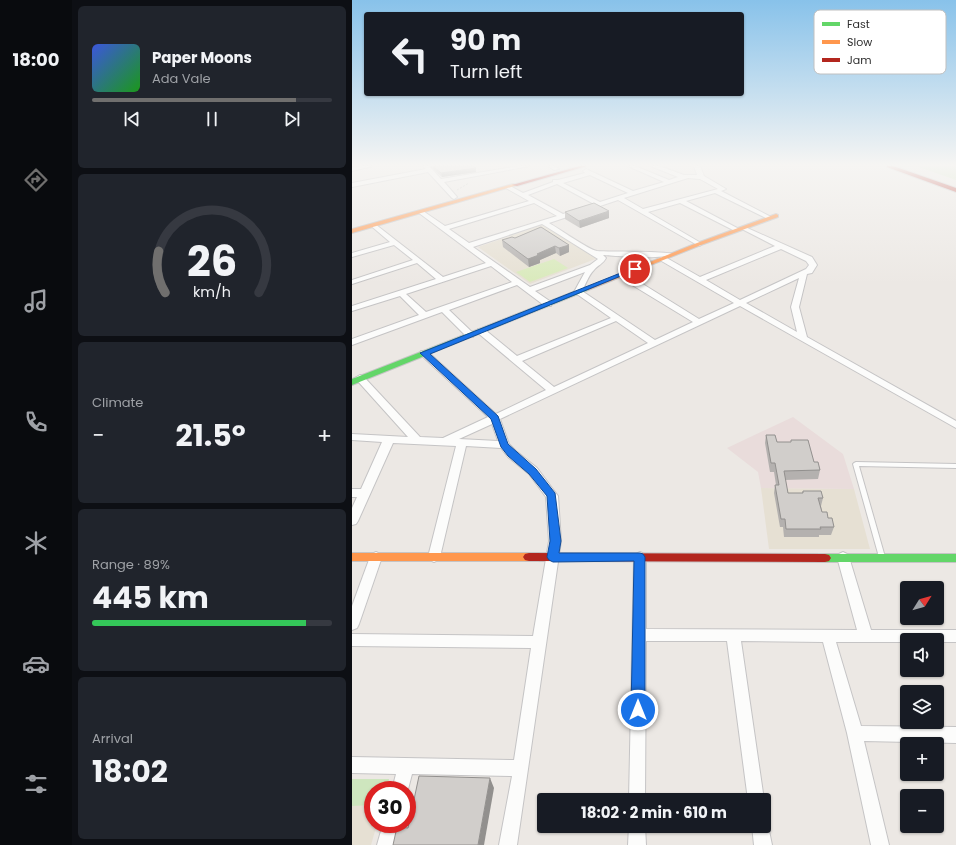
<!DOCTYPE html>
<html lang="en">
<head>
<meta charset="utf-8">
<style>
	body { margin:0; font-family:Poppins,sans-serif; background:#20242c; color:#f1f3f6; height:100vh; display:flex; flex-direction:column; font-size:15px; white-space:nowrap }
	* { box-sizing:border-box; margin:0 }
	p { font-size:13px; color:#9ea1a6 }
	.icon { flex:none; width:22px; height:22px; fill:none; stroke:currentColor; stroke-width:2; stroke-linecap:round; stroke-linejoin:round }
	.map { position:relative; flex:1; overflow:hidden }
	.drawer { display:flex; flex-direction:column; gap:6px; padding:6px; background:#0d0f14; width:280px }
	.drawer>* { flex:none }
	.banner { position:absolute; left:12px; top:12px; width:380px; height:84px; border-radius:4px; box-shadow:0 1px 3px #0004; background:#171b24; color:#f1f3f6; overflow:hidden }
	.needle { width:26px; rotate:53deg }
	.tools { position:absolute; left:548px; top:581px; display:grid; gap:8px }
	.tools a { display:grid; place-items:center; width:44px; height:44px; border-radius:4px; background:#171b24; box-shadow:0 1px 3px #0004; font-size:20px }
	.speed { position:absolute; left:12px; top:781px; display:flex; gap:8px; font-size:20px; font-weight:700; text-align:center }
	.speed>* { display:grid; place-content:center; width:52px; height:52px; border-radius:50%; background:#171b24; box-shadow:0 1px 3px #0004; line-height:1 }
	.speed .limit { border:6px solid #d22; background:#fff; color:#111 }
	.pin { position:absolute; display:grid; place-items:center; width:34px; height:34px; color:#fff; margin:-17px; border:2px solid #fff; border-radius:50%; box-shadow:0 1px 4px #0007 }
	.me { position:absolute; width:44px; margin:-22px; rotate:0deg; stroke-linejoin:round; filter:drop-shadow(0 0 3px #0008) }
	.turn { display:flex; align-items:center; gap:14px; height:84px; padding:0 20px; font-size:18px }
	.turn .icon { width:52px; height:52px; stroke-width:2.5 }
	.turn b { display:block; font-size:28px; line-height:34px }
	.big { font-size:30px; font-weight:700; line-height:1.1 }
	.drawer .tile { flex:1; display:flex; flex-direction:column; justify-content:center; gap:6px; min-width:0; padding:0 14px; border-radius:6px; background:#20242c }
	.drawer .dial { align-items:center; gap:0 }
	.dial svg { height:104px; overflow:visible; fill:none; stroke:#363941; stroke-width:7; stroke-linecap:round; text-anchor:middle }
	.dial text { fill:#f1f3f6; stroke:none }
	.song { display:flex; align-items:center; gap:12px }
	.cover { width:48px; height:48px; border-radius:6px; background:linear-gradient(135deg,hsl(230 70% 55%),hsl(120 70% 35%)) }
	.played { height:4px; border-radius:2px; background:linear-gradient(90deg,#706f6e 85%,#363941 85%) }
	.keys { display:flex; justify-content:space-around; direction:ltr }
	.heat { display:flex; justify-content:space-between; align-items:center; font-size:22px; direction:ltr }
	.charge { height:6px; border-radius:3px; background:linear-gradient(90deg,#34c759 89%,#363941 0) }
	.trip { position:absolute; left:185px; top:793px; width:234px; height:40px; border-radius:4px; background:#171b24; box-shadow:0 1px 3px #0004; font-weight:700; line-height:40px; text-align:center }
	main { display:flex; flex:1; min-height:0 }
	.tab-bar { display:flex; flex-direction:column; width:72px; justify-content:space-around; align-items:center; background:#090b0e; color:#9ea1a6 }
	.tab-bar .icon { width:28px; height:28px }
	.tab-bar .on { color:#706f6e }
	.tab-bar b { font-size:18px; color:#f1f3f6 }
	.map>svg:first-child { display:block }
	.education { fill:#e6e0d3 }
	.medical { fill:#e9dcdb }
	.green { fill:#cee6be }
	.pitch { fill:#d9eabb }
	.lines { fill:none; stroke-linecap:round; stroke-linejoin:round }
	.lane-casing { stroke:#c5c4c5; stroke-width:2 }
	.street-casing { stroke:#c5c4c5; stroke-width:2 }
	.fast-casing { stroke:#c5c4c5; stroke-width:2 }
	.slow-casing { stroke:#c5c4c5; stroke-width:2 }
	.jam-casing { stroke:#c5c4c5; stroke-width:2 }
	.path { stroke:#c9c9c8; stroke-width:1; stroke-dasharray:2 1.5; stroke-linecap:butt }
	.lane { fill:#fcfcfb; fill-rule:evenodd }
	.street { fill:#fcfcfb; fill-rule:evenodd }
	.fast { fill:#63d668; fill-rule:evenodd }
	.slow { fill:#ff974d; fill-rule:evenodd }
	.jam { fill:#b3261e; fill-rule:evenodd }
	.wall { fill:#b4b1af }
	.shaded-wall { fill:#92908e }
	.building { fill:#d1cecb; stroke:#92908e }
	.route { fill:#1a73e8; stroke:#114b97 }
	.key { fill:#fff; stroke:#c0c0c0; stroke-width:1 }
	.key-label { font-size:11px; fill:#2e2e2e }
</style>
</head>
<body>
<main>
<nav class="tab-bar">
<b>18:00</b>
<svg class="icon on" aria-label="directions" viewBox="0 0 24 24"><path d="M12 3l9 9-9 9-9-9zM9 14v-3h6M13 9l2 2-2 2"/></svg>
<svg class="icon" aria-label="music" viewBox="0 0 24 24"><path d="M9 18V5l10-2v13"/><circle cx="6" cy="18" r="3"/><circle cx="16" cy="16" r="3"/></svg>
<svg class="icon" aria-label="phone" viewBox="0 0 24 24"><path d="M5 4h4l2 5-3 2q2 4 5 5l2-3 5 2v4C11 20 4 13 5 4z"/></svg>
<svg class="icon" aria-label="climate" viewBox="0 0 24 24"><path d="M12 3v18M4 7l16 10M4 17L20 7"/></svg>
<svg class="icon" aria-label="car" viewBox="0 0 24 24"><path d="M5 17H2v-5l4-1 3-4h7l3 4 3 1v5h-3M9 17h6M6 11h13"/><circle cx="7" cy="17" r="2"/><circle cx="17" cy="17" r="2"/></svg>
<svg class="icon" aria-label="filters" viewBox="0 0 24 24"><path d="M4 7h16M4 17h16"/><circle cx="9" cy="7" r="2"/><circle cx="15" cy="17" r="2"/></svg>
</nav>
<section class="drawer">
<div class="tile">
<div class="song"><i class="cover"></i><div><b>Paper Moons</b><p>Ada Vale</p></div></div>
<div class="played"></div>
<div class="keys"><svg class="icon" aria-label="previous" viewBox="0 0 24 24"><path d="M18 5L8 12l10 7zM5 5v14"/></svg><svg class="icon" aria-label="pause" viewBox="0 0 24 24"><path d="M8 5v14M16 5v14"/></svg><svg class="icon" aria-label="next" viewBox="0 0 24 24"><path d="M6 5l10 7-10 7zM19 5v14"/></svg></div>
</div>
<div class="tile dial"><svg viewBox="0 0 100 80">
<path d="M14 69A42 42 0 1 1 86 69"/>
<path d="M14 69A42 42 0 0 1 9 37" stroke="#706f6e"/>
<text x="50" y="56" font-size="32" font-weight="700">26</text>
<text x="50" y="72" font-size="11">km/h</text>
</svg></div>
<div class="tile"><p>Climate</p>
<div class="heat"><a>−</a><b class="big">21.5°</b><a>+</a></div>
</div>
<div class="tile"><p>Range · 89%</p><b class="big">445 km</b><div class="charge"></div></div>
<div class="tile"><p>Arrival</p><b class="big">18:02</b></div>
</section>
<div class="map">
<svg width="604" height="845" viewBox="0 0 604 845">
	<rect width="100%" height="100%" fill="#ece8e4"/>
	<g class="education">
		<path d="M190,225L246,258L178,284L126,247Z"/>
		<path d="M409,488L502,489L518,549H417Z"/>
		<path d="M0,779H37L34,790H21V824H25L19,845H0Z"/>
	</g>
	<path class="medical" d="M441,417L491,454L502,489L409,488L406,472L375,448Z"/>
	<g class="green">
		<path d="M564,166H604V180Z"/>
		<path d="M0,779H37L34,790H21V805L0,806Z"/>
	</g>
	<path class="pitch" d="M202,259L216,268L178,282L164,272Z"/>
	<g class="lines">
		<defs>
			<path id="lane" d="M504,462L604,464V468L507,466L533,557L532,559H528L527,557L501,464L502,463Z"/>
			<g id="street">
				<path d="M10,166H21L0,171V167Z"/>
				<path d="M71,166H77L89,179L167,166H178L92,182L105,197L102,199L100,198L76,172L0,187V183L74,169Z"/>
				<path d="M196,166H202L207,169L202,170Z"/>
				<path d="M276,166H283L317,180L326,177L301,167L300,166H307L332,175H345L342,166H348L352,176L374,189L369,191L421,218L416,219L363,193L334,201L387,229V231H383L328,203L296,212L349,243V245L347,246L266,200L197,223C206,228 237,250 245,251C257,252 316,251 320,254C312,260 263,256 251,255L254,258C251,264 246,265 242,270C236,276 234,284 230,291L303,340L341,322L267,277V273H273L347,319L382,303L306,259L310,257H313L348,277L423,246L388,228L393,227L460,257L465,265L460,273L455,274L447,307L455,337L604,421V428L388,306L148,419L157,444L164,451L185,468L206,496L209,541L165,845H147L160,776L60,774L55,793V790H40L44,774L0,773V757L162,760L179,648L0,646V634L181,636L197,541L194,497L177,474L156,457L149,448L114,446L88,557L86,560L82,562L78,560L76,557L104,446L41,443L6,521L4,524L0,525V508L5,497H0V489H9L30,442L0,440V434L56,437L3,378L8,375L11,376L68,437L91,438L136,417L69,355L68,353L69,351H75L144,414L194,390L126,333L125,331L126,329H132L165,356L259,318L222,292L233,272L183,291L199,302V306H193L165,285L97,310L121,333L122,335L121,337H115L90,312L0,345V339L67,315L48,296L0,311V306L84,279L65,263L0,284V280L61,260L42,245L0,257V253L38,242L18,225L23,224L91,277L134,263L67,213V211H71L93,226L177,201L154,188V186H158L171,193L201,182V180H206L233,173L231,171L234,169L281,191L312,182ZM238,175L276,193L248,202L211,183ZM336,178L348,179L366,189L291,209L272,198ZM205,184L242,204L211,214L176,195ZM182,203L205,216L117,243L97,229ZM190,224L246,259L238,265L178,287L121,247ZM429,249L454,261L457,265L454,269L388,300L354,280ZM139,266L160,282L74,312L54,294ZM447,278L439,307L445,332L394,303ZM264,321L296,343L202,387L170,361ZM140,424L146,441L107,439Z"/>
				<path d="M24,552L28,554L30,557L7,624L5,628L0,630V606L18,557L20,554Z"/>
				<path d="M288,552L292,554L294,557V629L505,630L485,557L487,554L491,552L495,554L497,557L519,630H604V642H585V640H555V642H484L509,726L604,727V743L512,741L537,845H519L495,733L471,642L389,641L412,800H396L375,641H294L293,800H277L282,557L284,554Z"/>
				<path d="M412,819L416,826L420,845H402L400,826H412Z"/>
				<path d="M31,824H47L43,845H25Z"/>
				<path d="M277,826H293L294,845H276Z"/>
			</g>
			<g id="fast">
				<path d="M234,287L236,288V290L0,385V379Z"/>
				<path d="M473,554H604V562H473L469,561L467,558L469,555Z"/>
			</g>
			<g id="slow">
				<path d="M161,184L166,185L0,233V229Z"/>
				<path d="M424,214L426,215V217L349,245L236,290H232L231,289L345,243Z"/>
				<path d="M0,553H177L181,554L183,557L181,560L177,561H0Z"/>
			</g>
			<g id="jam">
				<path d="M228,166H235L165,186L160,185Z"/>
				<path d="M535,166H541L604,188V192L535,167Z"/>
				<path d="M177,553L473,554L477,555L479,558L477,561L473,562L177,561L173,560L171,557L173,554Z"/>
			</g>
		</defs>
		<use href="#lane" class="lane-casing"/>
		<use href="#street" class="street-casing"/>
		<use href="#fast" class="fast-casing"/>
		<use href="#slow" class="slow-casing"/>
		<use href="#jam" class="jam-casing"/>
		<path class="path" d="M105,190L117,183"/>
		<use href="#lane" class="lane"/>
		<use href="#street" class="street"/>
		<use href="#fast" class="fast"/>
		<use href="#slow" class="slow"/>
		<use href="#jam" class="jam"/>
	</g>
	<g class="wall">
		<path d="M77,166H121L124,168V172L90,177Z"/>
		<path d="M257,211V218L228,228L213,219V212Z"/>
		<path d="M189,227L217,252L208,256L204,253L188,260V263L177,267L151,247L150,240L163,238Z"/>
		<path d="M414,435L425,442H439V440L462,462L468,470L466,479L433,480L436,493H450L451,491L471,498L469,506L470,512L476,518L482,527L479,535H467V537H432L431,527H428L422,493L423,485H424L422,472H418L413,443Z"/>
	</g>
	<g class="shaded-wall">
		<path d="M124,168V172L90,177L89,173Z"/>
		<path d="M257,211V218L228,228L227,221Z"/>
		<path d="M217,245V252L208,256L207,248Z"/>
		<path d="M203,246L204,253L188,260V263L177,267L176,259L185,254Z"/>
		<path d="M138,778L142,788L132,845H126Z"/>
	</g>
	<g class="building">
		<path d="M81,166H121L124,168L89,173Z"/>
		<path d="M242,203L257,211L227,221L213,212Z"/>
		<path d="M189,227L217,245L207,248L203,246L185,254L187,255L176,259L150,240L160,237L163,238Z"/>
		<path d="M414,435H423L425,442H439V440H456L462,462H466L468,470L432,471L436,493H451V491H469L471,498H466L470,512H475L476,518H480L482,527H468L469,529H434L433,519H429L423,485H427L423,463H419Z"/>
		<path d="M67,776L138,778L126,845H41L45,827L56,828Z"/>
	</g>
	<linearGradient id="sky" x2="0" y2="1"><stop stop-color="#88c2ea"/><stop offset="0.58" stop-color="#f6f5f3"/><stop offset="1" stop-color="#f6f5f3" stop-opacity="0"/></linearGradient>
	<rect width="604" height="284" fill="url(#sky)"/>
	<path class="route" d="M281,268L286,269L78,354L146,416L156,444L184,469L203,493L209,541L207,553H288L291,554L293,557V710L291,715L286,717L281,715L279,710L282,561L201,562L197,560L195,557L198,541L195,496L177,474L156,456L149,447L139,419L68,353Z"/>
	<rect x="462" y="10" width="132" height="64" rx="6" class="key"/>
	<rect x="470" y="22" width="18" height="4" fill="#63d668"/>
	<rect x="470" y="40" width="18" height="4" fill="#ff974d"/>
	<rect x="470" y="58" width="18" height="4" fill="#b3261e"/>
	<g class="key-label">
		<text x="495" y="28">Fast</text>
		<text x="495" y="46">Slow</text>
		<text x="495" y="64">Jam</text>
	</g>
</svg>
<div class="tools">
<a><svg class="needle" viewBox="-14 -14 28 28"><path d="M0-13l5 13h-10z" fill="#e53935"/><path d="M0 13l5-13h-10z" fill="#9ea1a6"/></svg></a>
<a><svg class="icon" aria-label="sound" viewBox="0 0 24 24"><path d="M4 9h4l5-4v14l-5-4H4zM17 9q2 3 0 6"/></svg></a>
<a><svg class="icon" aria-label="layers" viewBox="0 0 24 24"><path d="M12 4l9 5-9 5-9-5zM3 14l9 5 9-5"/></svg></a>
<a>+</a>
<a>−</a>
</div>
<div class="speed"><div class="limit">30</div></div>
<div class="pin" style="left:283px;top:269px;background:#d93025"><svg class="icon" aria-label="arrive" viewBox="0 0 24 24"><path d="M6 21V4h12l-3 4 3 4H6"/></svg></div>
<svg class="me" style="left:286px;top:710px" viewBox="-20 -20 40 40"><circle r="17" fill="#1a73e8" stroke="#fff" stroke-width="3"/><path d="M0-11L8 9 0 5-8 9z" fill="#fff"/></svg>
<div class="trip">18:02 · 2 min · 610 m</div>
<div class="banner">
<div class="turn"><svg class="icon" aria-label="left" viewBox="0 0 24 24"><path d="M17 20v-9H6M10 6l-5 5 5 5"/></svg><div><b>90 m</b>Turn left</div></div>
</div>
</div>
</main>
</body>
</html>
